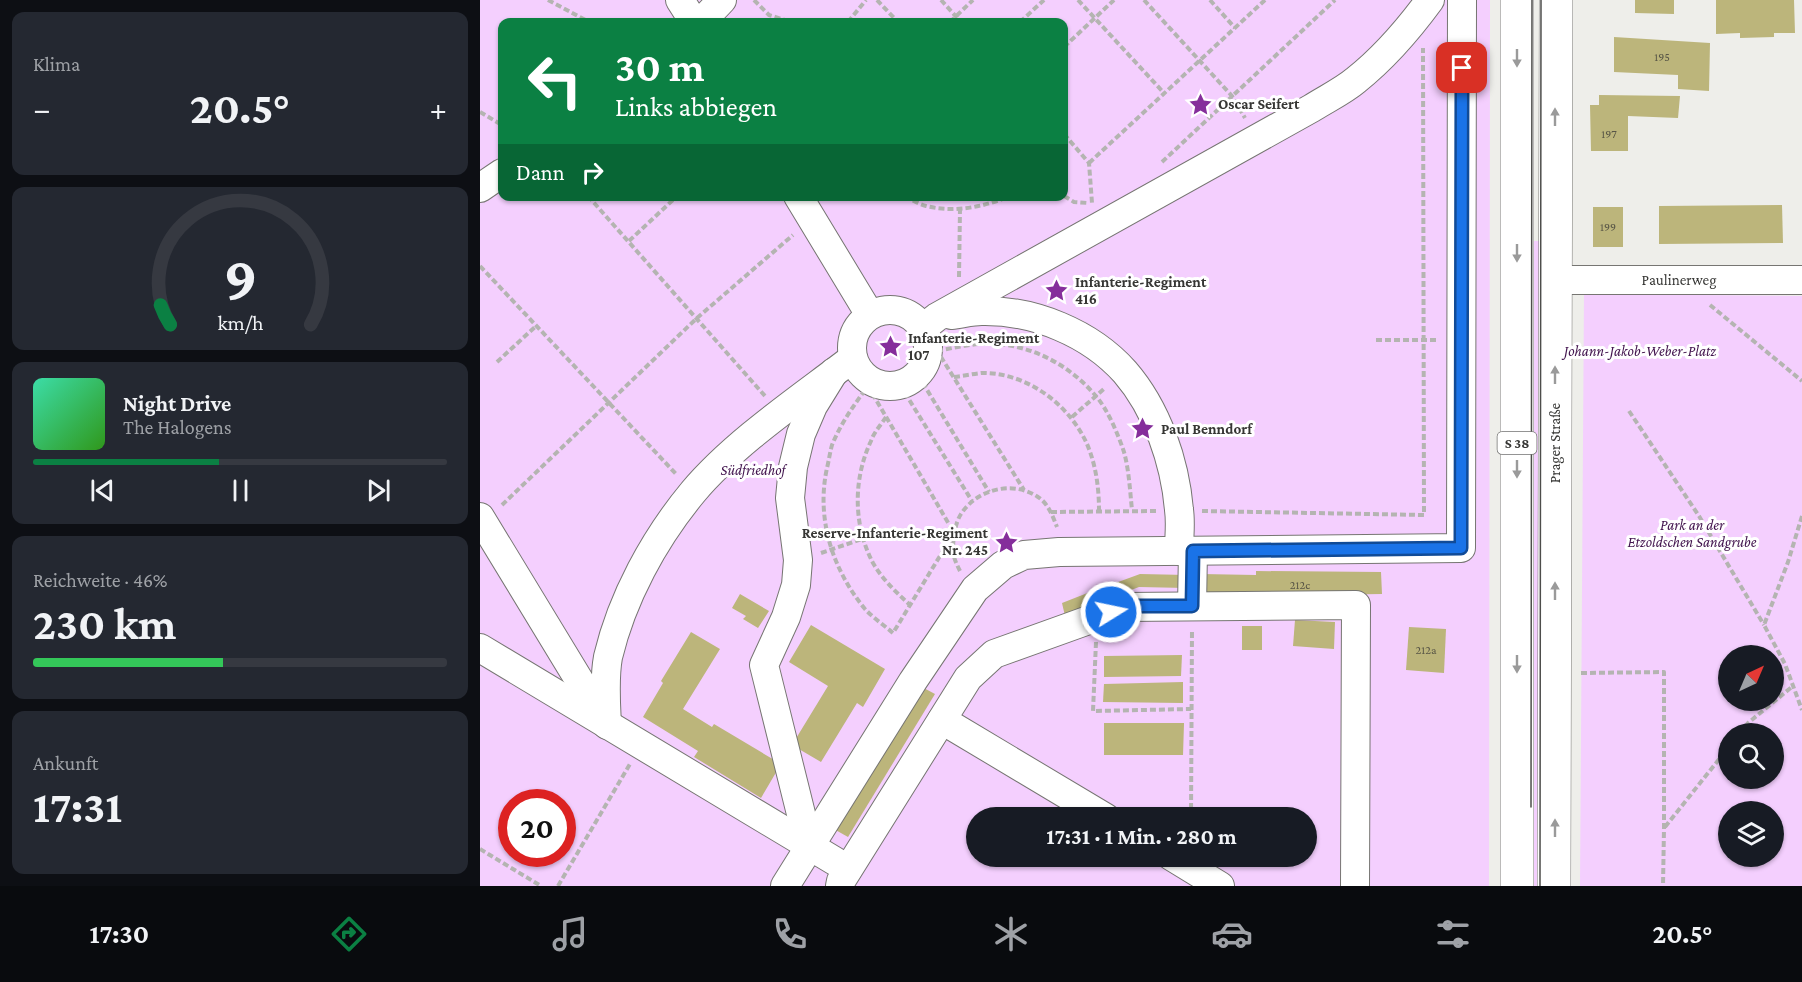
<!DOCTYPE html>
<html lang="de">
<head>
<meta charset="utf-8">
<style>
	body { margin:0; font-family:"Crimson Pro",serif; background:#242831; color:#f1f3f6; height:100vh; display:flex; flex-direction:column; font-size:22px; white-space:nowrap }
	* { box-sizing:border-box; margin:0 }
	p { font-size:20px; color:#9ea1a6 }
	.icon { flex:none; width:33px; height:33px; fill:none; stroke:currentColor; stroke-width:2; stroke-linecap:round; stroke-linejoin:round }
	.map { position:relative; flex:1; overflow:hidden }
	.side { display:flex; flex-direction:column; gap:12px; padding:12px; background:#0d0f14; width:480px }
	.side>* { flex:none }
	.hud { position:absolute; left:18px; top:18px; width:570px; height:183px; border-radius:12px; box-shadow:0 2px 4px #0004; background:#0b8043; color:#fff; overflow:hidden }
	.needle { width:39px; rotate:44deg }
	.tools { position:absolute; left:1238px; top:645px; display:grid; gap:12px }
	.tools a { display:grid; place-items:center; width:66px; height:66px; border-radius:50%; background:#171b24; box-shadow:0 2px 4px #0004; font-size:30px }
	.speed { position:absolute; left:18px; top:789px; display:flex; gap:12px; font-size:30px; font-weight:700; text-align:center }
	.speed>* { display:grid; place-content:center; width:78px; height:78px; border-radius:50%; background:#171b24; box-shadow:0 2px 4px #0004; line-height:1 }
	.speed .limit { border:9px solid #d22; background:#fff; color:#111 }
	.pin { position:absolute; display:grid; place-items:center; width:51px; height:51px; color:#fff; margin:-26px; border-radius:12px; box-shadow:0 3px 9px #0006 }
	.me { position:absolute; width:66px; margin:-33px; rotate:80deg; stroke-linejoin:round; filter:drop-shadow(0 0 4px #0008) }
	.turn { display:flex; align-items:center; gap:21px; height:126px; padding:0 18px; font-size:27px }
	.turn .icon { width:78px; height:78px; stroke-width:2.5 }
	.turn b { display:block; font-size:42px; line-height:51px }
	.then { display:flex; align-items:center; height:57px; padding:0 18px; background:#0003; gap:12px; font-size:22px }
	.big { font-size:45px; font-weight:700; line-height:1.1 }
	.side .card { flex:1; display:flex; flex-direction:column; justify-content:center; gap:9px; min-width:0; padding:0 21px; border-radius:12px; background:#242831 }
	.side .dial { align-items:center; gap:0 }
	.dial svg { height:156px; overflow:visible; fill:none; stroke:#363941; stroke-width:7; stroke-linecap:round; text-anchor:middle }
	.dial text { fill:#f1f3f6; stroke:none }
	.song { display:flex; align-items:center; gap:18px }
	.cover { width:72px; height:72px; border-radius:9px; background:linear-gradient(135deg,hsl(160 70% 55%),hsl(110 70% 35%)) }
	.played { height:6px; border-radius:3px; background:linear-gradient(90deg,#0b8043 45%,#363941 45%) }
	.keys { display:flex; justify-content:space-around; direction:ltr }
	.heat { display:flex; justify-content:space-between; align-items:center; font-size:33px; direction:ltr }
	.charge { height:9px; border-radius:4px; background:linear-gradient(90deg,#34c759 46%,#363941 0) }
	.trip { position:absolute; left:486px; top:807px; width:351px; height:60px; border-radius:30px; background:#171b24; box-shadow:0 2px 4px #0004; font-weight:700; line-height:60px; text-align:center }
	.tabs { display:flex; height:96px; justify-content:space-around; align-items:center; background:#090b0e; color:#9ea1a6 }
	.tabs .icon { width:42px; height:42px }
	.tabs .on { color:#0b8043 }
	.tabs b { font-size:27px; color:#f1f3f6 }
	main { display:flex; flex:1; min-height:0 }
	.map>svg:first-child { display:block }
	.green { fill:#f4cffe; fill-rule:evenodd }
	.building { fill:#bcb57b }
	.lines { fill:none; stroke-linecap:round; stroke-linejoin:round }
	.minor-casing { stroke:#767572; stroke-width:30 }
	.major-casing { stroke:#767572; stroke-width:34 }
	.path { stroke:#b4b4b1; stroke-width:4; stroke-dasharray:6 3; stroke-linecap:butt }
	.minor { stroke:#fff; stroke-width:28 }
	.major { stroke:#fff; stroke-width:33 }
	.tram { stroke:#4d4d4b; stroke-width:1.5 }
	.oneway { fill:#9a9a9a }
	.route-casing { stroke:#114b97; stroke-width:15 }
	.route { stroke:#1a73e8; stroke-width:10 }
	.labels { text-anchor:middle; dominant-baseline:central; stroke-width:6; stroke-linejoin:round; paint-order:stroke }
	.number-label { font-size:12px; fill:#585646 }
	.shield { fill:#fff; stroke:#727271; stroke-width:1.5 }
	.shield-label { font-size:14px; font-weight:bold; fill:#363634 }
	.poi-label { font-size:15px; font-weight:bold; fill:#363634; stroke:#fff; text-anchor:start }
	.street-label { font-size:15px; fill:#363634; stroke:#fff }
	.park-label { font-size:15px; font-style:italic; fill:#42144e; stroke:#fff }
</style>
</head>
<body>
<main>
<section class="side">
<div class="card"><p>Klima</p>
<div class="heat"><a>−</a><b class="big">20.5°</b><a>+</a></div>
</div>
<div class="card dial"><svg viewBox="0 0 100 80">
<path d="M14 69A42 42 0 1 1 86 69"/>
<path d="M14 69A42 42 0 0 1 9 59" stroke="#0b8043"/>
<text x="50" y="56" font-size="32" font-weight="700">9</text>
<text x="50" y="72" font-size="11">km/h</text>
</svg></div>
<div class="card">
<div class="song"><i class="cover"></i><div><b>Night Drive</b><p>The Halogens</p></div></div>
<div class="played"></div>
<div class="keys"><svg class="icon" aria-label="previous" viewBox="0 0 24 24"><path d="M18 5L8 12l10 7zM5 5v14"/></svg><svg class="icon" aria-label="pause" viewBox="0 0 24 24"><path d="M8 5v14M16 5v14"/></svg><svg class="icon" aria-label="next" viewBox="0 0 24 24"><path d="M6 5l10 7-10 7zM19 5v14"/></svg></div>
</div>
<div class="card"><p>Reichweite · 46%</p><b class="big">230 km</b><div class="charge"></div></div>
<div class="card"><p>Ankunft</p><b class="big">17:31</b></div>
</section>
<div class="map">
<svg width="1322" height="886" viewBox="0 0 1322 886">
	<rect width="100%" height="100%" fill="#eeeeea"/>
	<g class="green">
		<path d="M0,0H1010L1009,886H0ZM22,22H584V196H22ZM32,802H82V854H32ZM496,818H826V856H496Z"/>
		<path d="M1045,241H1065L1067,886H1047Z"/>
		<path d="M1104,294L1322,296V886H1100ZM1248,656H1293V700H1248ZM1248,734H1293V778H1248ZM1248,812H1293V856H1248Z"/>
	</g>
	<g class="building">
		<path d="M1155,0H1194V14L1155,13Z"/>
		<path d="M1236,0H1314L1315,33H1294V37L1260,38V33L1236,34Z"/>
		<path d="M1134,37L1230,43L1229,91L1198,89V75L1134,72Z"/>
		<path d="M1119,95L1200,96L1198,118L1148,116V151H1111L1110,105H1119Z"/>
		<path d="M1302,205L1303,243L1179,244V206Z"/>
		<rect x="1113" y="207" width="30" height="40"/>
		<path d="M776,571L901,572L902,594L722,597L721,574L776,575Z"/>
		<path d="M660,574L707,575L706,588L659,587L633,597L630,585Z"/>
		<path d="M610,592L614,604L585,616L582,603Z"/>
		<path d="M260,594L289,611L278,628L263,619L266,616L252,608Z"/>
		<path d="M815,620L855,622L854,649L813,646Z"/>
		<path d="M331,625L405,669L383,707L377,703L341,762L312,745L348,686L309,662Z"/>
		<rect x="762" y="626" width="20" height="24"/>
		<path d="M929,627L966,629L964,673L926,670Z"/>
		<path d="M211,632L240,649L203,709L232,727L234,724L301,764L281,798L214,757L218,751L163,717L183,683L181,681Z"/>
		<path d="M702,655L701,676L624,677V656Z"/>
		<path d="M703,682V703L623,702L624,684Z"/>
		<path d="M440,686L455,694L368,837L352,828Z"/>
		<path d="M624,723H704L703,755H624Z"/>
	</g>
	<g class="lines">
		<defs>
			<g id="minor">
				<path d="M200,0L214,22"/>
				<path d="M221,22L242,0"/>
				<path d="M0,188L22,173"/>
				<path d="M318,196L390,315"/>
				<path d="M1075,280H1322"/>
				<circle cx="410" cy="348" r="38"/>
				<path d="M471,315C481,314 492,311 502,311C554,310 610,333 645,372C677,409 695,462 699,510C701,523 699,537 699,551"/>
				<path d="M443,328L457,317L832,108C846,99 863,91 876,80C905,57 928,30 950,0"/>
				<path d="M0,517L124,721"/>
				<path d="M712,606L713,551"/>
				<path d="M0,648L368,869"/>
				<path d="M462,720L626,818"/>
				<path d="M127,725C126,703 124,679 128,657C142,598 174,539 213,492C255,442 321,398 373,358"/>
				<path d="M329,846L284,665L306,617L316,585L318,560L310,498L313,467L321,434L333,406L354,372"/>
				<path d="M691,856L740,886"/>
				<path d="M305,886L433,681L495,589L523,565L544,555L579,552L981,548L982,0"/>
				<path d="M360,886L361,881L488,678L514,654L645,607L876,605L875,886"/>
			</g>
			<g id="major">
				<path d="M1037,886V0"/>
				<path d="M1074,886L1076,0"/>
			</g>
		</defs>
		<use href="#minor" class="minor-casing"/>
		<use href="#major" class="major-casing"/>
		<g class="path">
			<path d="M68,0L109,22"/>
			<path d="M274,0L289,15L311,22"/>
			<path d="M397,0L418,22"/>
			<path d="M461,0L481,22"/>
			<path d="M598,0L684,93"/>
			<path d="M664,0L752,96L765,118"/>
			<path d="M730,0L755,28"/>
			<path d="M368,22L386,0"/>
			<path d="M470,22L493,0"/>
			<path d="M540,22L564,0"/>
			<path d="M584,47L634,0"/>
			<path d="M0,112L22,125"/>
			<path d="M584,134L609,163L612,203"/>
			<path d="M682,162L855,0"/>
			<path d="M609,163L785,0"/>
			<path d="M108,196L285,396"/>
			<path d="M425,196C432,200 439,204 446,206C474,213 504,207 530,196"/>
			<path d="M584,196L594,202L608,203"/>
			<path d="M149,241L195,198"/>
			<path d="M0,266L197,475"/>
			<path d="M479,277L480,209"/>
			<path d="M1230,305L1322,381"/>
			<path d="M896,340H957"/>
			<path d="M456,349L544,490"/>
			<path d="M457,351C478,347 499,342 520,344C557,348 591,367 615,395C627,408 638,434 644,452C649,470 650,491 652,510"/>
			<path d="M17,362L56,326"/>
			<path d="M438,375L509,492"/>
			<path d="M474,377C483,376 492,374 501,373C546,372 589,404 607,444C616,465 619,488 619,511"/>
			<path d="M383,378C414,430 444,481 474,533L413,633C404,625 393,618 385,609C352,569 336,518 347,468C349,460 350,452 352,445C361,423 374,405 388,386"/>
			<path d="M420,385L492,501"/>
			<path d="M1149,411L1219,516L1284,625"/>
			<path d="M406,417C401,425 394,432 391,441C373,479 373,525 393,563C402,579 416,592 430,605"/>
			<path d="M592,417L625,388"/>
			<path d="M22,505L217,318L313,235"/>
			<path d="M722,511L944,515L943,48"/>
			<path d="M571,512L676,511"/>
			<path d="M1322,516L1308,562L1284,625L1305,664L1322,710"/>
			<path d="M341,553L382,539"/>
			<path d="M480,571C477,565 473,557 473,550C473,539 475,523 481,514C497,489 533,480 558,497C568,503 573,517 577,527"/>
			<path d="M616,642L613,711L711,709"/>
			<path d="M1101,673L1184,672V828L1183,886"/>
			<path d="M1260,734L1268,723L1313,686"/>
			<path d="M711,818L712,629"/>
			<path d="M1185,827L1248,748"/>
			<path d="M0,849L61,886"/>
			<path d="M78,886L150,764"/>
		</g>
		<use href="#minor" class="minor"/>
		<use href="#major" class="major"/>
		<g class="tram">
			<path d="M1051,807L1052,0"/>
			<path d="M1060,886L1061,0"/>
		</g>
	</g>
	<defs><path id="oneway-solid" d="M-6-.8H1V-3.2L6.5 0L1 3.2V.8H-6Z" transform="scale(1.5)"/></defs>
	<g class="oneway">
		<use href="#oneway-solid" transform="translate(1037 58) rotate(90)"/>
		<use href="#oneway-solid" transform="translate(1075 117) rotate(-90)"/>
		<use href="#oneway-solid" transform="translate(1037 253) rotate(90)"/>
		<use href="#oneway-solid" transform="translate(1075 375) rotate(-90)"/>
		<use href="#oneway-solid" transform="translate(1037 469) rotate(90)"/>
		<use href="#oneway-solid" transform="translate(1075 591) rotate(-90)"/>
		<use href="#oneway-solid" transform="translate(1037 664) rotate(90)"/>
		<use href="#oneway-solid" transform="translate(1075 828) rotate(-90)"/>
	</g>
	<g class="lines">
		<defs>
			<path id="route" d="M631,612L645,606H712L713,551L981,548L982,68"/>
		</defs>
		<use href="#route" class="route-casing"/>
		<use href="#route" class="route"/>
	</g>
	<defs>
		<symbol id="sight-bare" viewBox="-9 -9 18 18"><path d="M0-6L1.8-2.2L6-1.7L2.9 1.2L3.7 5.4L0 3.3L-3.7 5.4L-2.9 1.2L-6-1.7L-1.8-2.2Z" fill="#852e9b" stroke="#fff" stroke-width="2.5" paint-order="stroke"/></symbol>
	</defs>
	<g fill-rule="evenodd">
		<use href="#sight-bare" x="704" y="88" width="33" height="33"/>
		<use href="#sight-bare" x="560" y="274" width="33" height="33"/>
		<use href="#sight-bare" x="394" y="330" width="33" height="33"/>
		<use href="#sight-bare" x="646" y="412" width="33" height="33"/>
		<use href="#sight-bare" x="510" y="526" width="33" height="33"/>
	</g>
	<g class="labels">
		<g class="number-label">
			<text x="1182" y="57">195</text>
			<text x="1129" y="134">197</text>
			<text x="1128" y="227">199</text>
			<text x="820" y="585">212c</text>
			<text x="946" y="650">212a</text>
		</g>
		<rect class="shield" x="1017.5" y="432" width="39" height="22" rx="4.5"/>
		<g class="shield-label">
			<text x="1037" y="443">S 38</text>
		</g>
		<g class="poi-label">
			<text x="738" y="104">Oscar Seifert</text>
			<text x="595" y="282">Infanterie-Regiment<tspan x="595" dy="17">416</tspan></text>
			<text x="428" y="338">Infanterie-Regiment<tspan x="428" dy="17">107</tspan></text>
			<text x="681" y="429">Paul Benndorf</text>
			<text x="508" y="533" text-anchor="end">Reserve-Infanterie-Regiment<tspan x="508" dy="17">Nr. 245</tspan></text>
		</g>
		<g class="street-label">
			<text x="1199" y="280">Paulinerweg</text>
			<text transform="translate(1075 443) rotate(-90)">Prager Straße</text>
		</g>
		<g class="park-label">
			<text x="1160" y="351">Johann-Jakob-Weber-Platz</text>
			<text x="273" y="470">Südfriedhof</text>
			<text x="1212" y="525">Park an der<tspan x="1212" dy="17">Etzoldschen Sandgrube</tspan></text>
		</g>
	</g>
</svg>
<div class="tools">
<a><svg class="needle" viewBox="-14 -14 28 28"><path d="M0-13l5 13h-10z" fill="#e53935"/><path d="M0 13l5-13h-10z" fill="#9ea1a6"/></svg></a>
<a><svg class="icon" aria-label="search" viewBox="0 0 24 24"><circle cx="10" cy="10" r="6"/><path d="M15 15l6 6"/></svg></a>
<a><svg class="icon" aria-label="layers" viewBox="0 0 24 24"><path d="M12 4l9 5-9 5-9-5zM3 14l9 5 9-5"/></svg></a>
</div>
<div class="speed"><div class="limit">20</div></div>
<div class="pin" style="left:982px;top:68px;background:#d93025"><svg class="icon" aria-label="arrive" viewBox="0 0 24 24"><path d="M6 21V4h12l-3 4 3 4H6"/></svg></div>
<svg class="me" style="left:631px;top:612px" viewBox="-20 -20 40 40"><circle r="17" fill="#1a73e8" stroke="#fff" stroke-width="3"/><path d="M0-11L8 9 0 5-8 9z" fill="#fff"/></svg>
<div class="trip">17:31 · 1 Min. · 280 m</div>
<div class="hud">
<div class="turn"><svg class="icon" aria-label="left" viewBox="0 0 24 24"><path d="M17 20v-9H6M10 6l-5 5 5 5"/></svg><div><b>30 m</b>Links abbiegen</div></div>
<div class="then">Dann<svg class="icon" aria-label="right" viewBox="0 0 24 24"><path d="M7 20v-9h11M14 6l5 5-5 5"/></svg></div>
</div>
</div>
</main>
<nav class="tabs">
<b>17:30</b>
<svg class="icon on" aria-label="directions" viewBox="0 0 24 24"><path d="M12 3l9 9-9 9-9-9zM9 14v-3h6M13 9l2 2-2 2"/></svg>
<svg class="icon" aria-label="music" viewBox="0 0 24 24"><path d="M9 18V5l10-2v13"/><circle cx="6" cy="18" r="3"/><circle cx="16" cy="16" r="3"/></svg>
<svg class="icon" aria-label="phone" viewBox="0 0 24 24"><path d="M5 4h4l2 5-3 2q2 4 5 5l2-3 5 2v4C11 20 4 13 5 4z"/></svg>
<svg class="icon" aria-label="climate" viewBox="0 0 24 24"><path d="M12 3v18M4 7l16 10M4 17L20 7"/></svg>
<svg class="icon" aria-label="car" viewBox="0 0 24 24"><path d="M5 17H2v-5l4-1 3-4h7l3 4 3 1v5h-3M9 17h6M6 11h13"/><circle cx="7" cy="17" r="2"/><circle cx="17" cy="17" r="2"/></svg>
<svg class="icon" aria-label="filters" viewBox="0 0 24 24"><path d="M4 7h16M4 17h16"/><circle cx="9" cy="7" r="2"/><circle cx="15" cy="17" r="2"/></svg>
<b>20.5°</b>
</nav>
</body>
</html>
